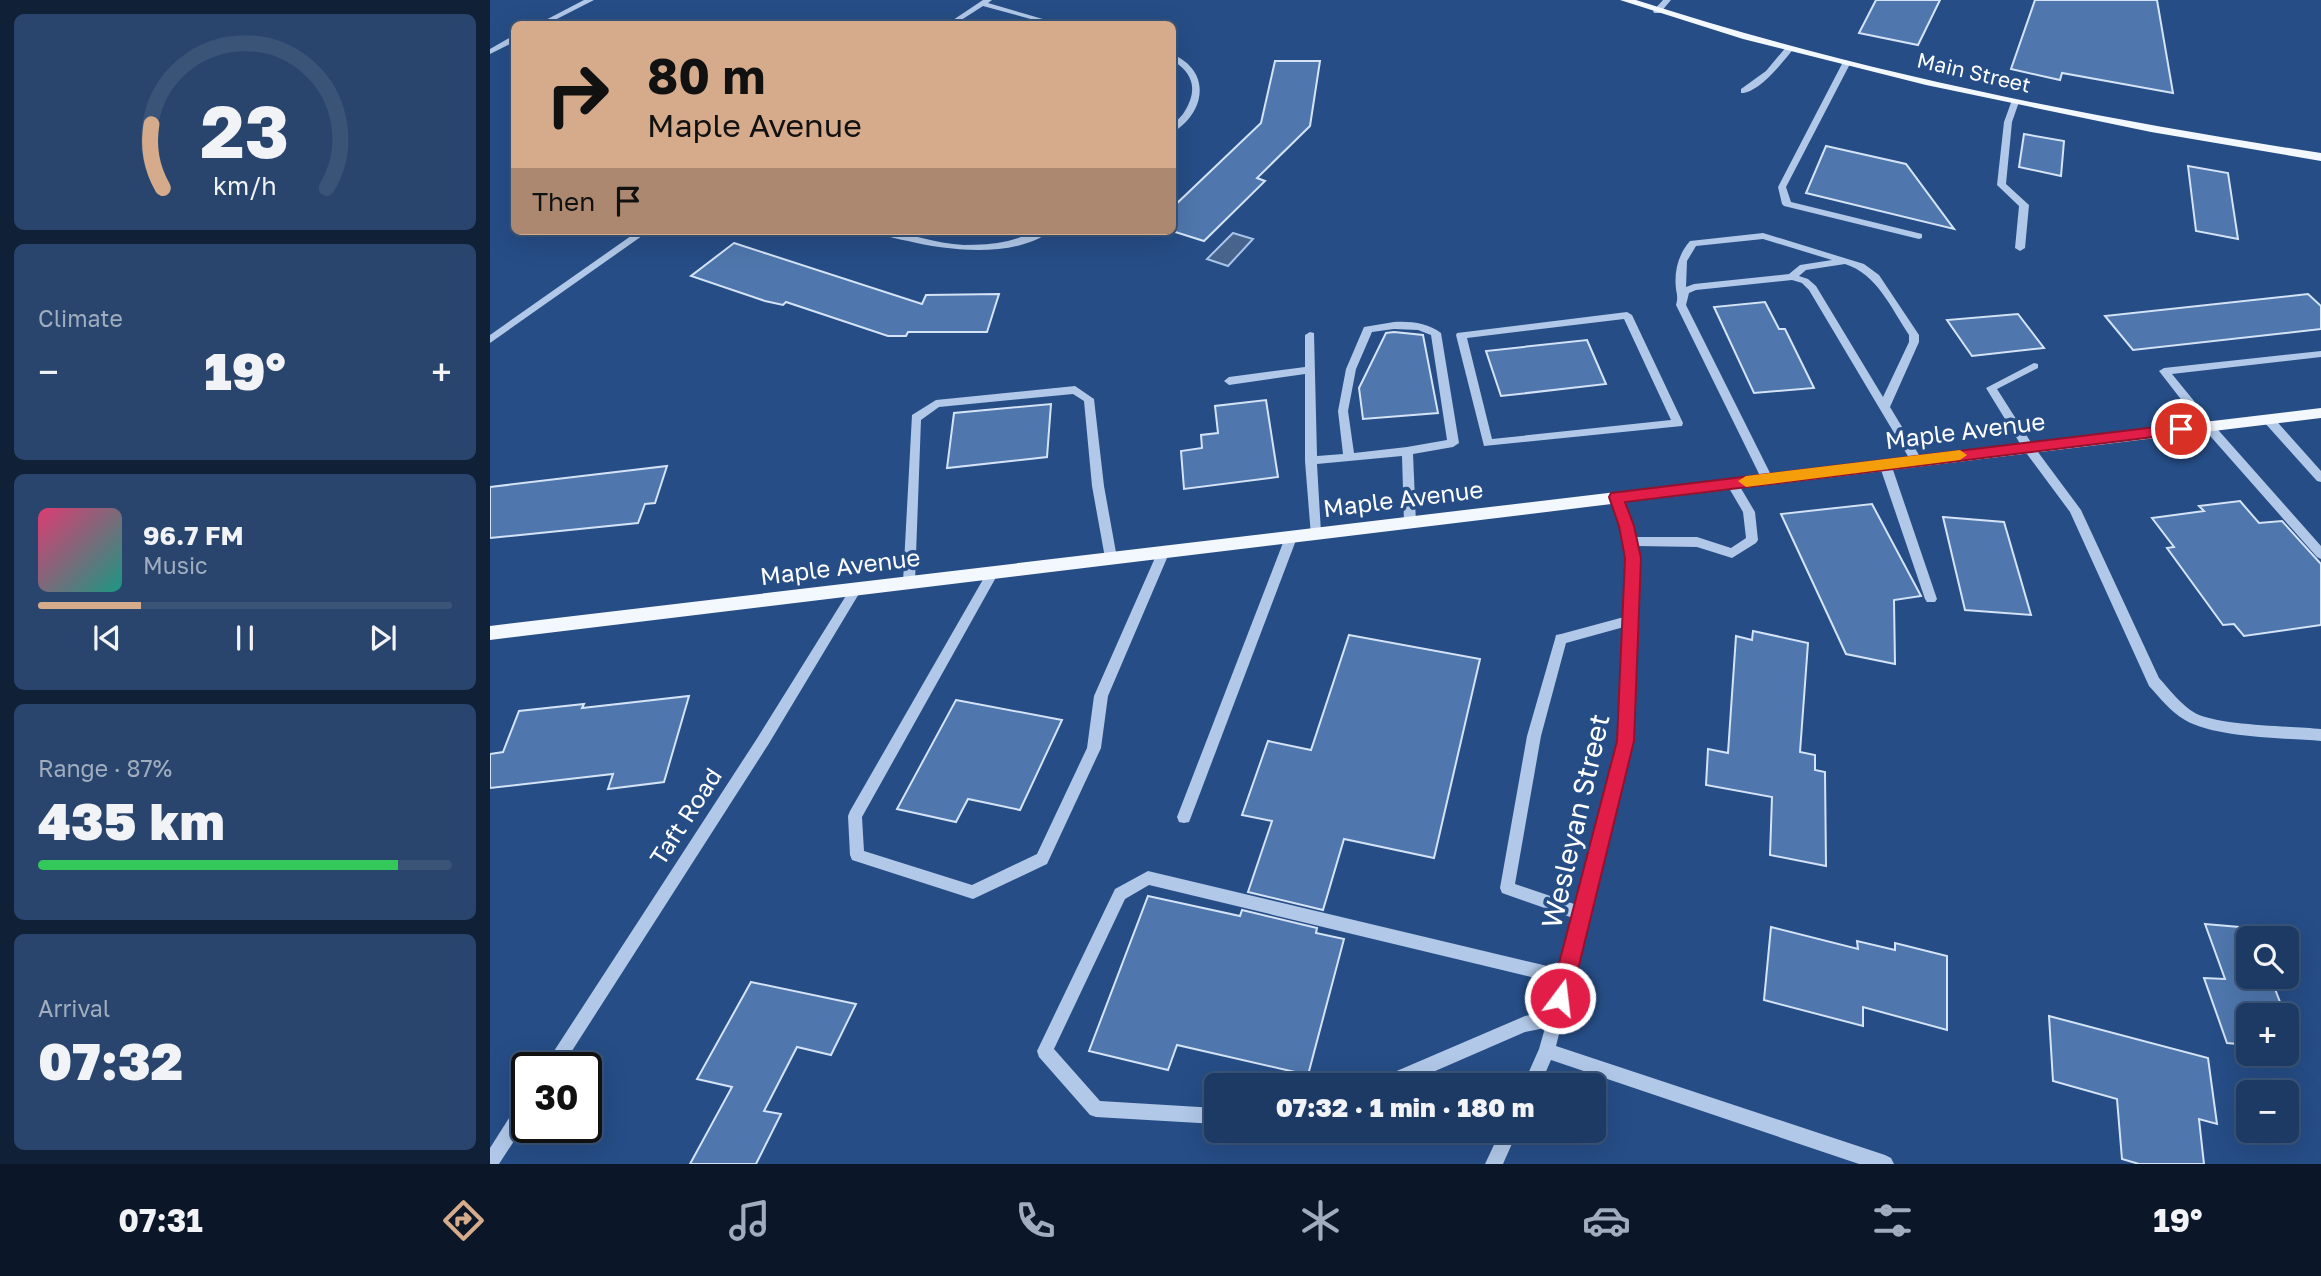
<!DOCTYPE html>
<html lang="en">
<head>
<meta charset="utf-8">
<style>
	body { margin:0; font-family:"Golos Text",sans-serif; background:#29456d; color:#f1f3f6; height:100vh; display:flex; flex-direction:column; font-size:26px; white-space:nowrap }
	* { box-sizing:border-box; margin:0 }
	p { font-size:23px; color:#a0adbf }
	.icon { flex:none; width:38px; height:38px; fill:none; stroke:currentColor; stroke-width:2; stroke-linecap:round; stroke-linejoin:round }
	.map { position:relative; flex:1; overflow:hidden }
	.sheet { display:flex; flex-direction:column; gap:14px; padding:14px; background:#0f2037; width:490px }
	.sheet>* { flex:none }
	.guide { position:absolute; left:21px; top:21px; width:665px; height:214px; border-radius:10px; box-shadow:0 7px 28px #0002,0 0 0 2px #3a5478; background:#d6ab8b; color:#111; overflow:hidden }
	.controls { position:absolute; left:1746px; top:926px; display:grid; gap:14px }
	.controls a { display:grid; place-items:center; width:63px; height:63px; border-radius:10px; background:#1c3a64; box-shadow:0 7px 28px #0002,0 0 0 2px #3a5478; font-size:35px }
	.speed { position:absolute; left:21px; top:1052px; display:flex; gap:14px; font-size:35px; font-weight:700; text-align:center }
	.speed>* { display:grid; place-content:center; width:91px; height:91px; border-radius:50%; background:#1c3a64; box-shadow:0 7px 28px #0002,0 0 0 2px #3a5478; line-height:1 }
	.speed .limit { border:4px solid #111; border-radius:10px; background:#fff; color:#111 }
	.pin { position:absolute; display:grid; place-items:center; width:60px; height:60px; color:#fff; margin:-30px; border:4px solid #fff; border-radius:50%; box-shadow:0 2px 7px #0007 }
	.me { position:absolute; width:77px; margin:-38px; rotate:15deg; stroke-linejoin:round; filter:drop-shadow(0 0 5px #0008) }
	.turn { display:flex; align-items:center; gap:24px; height:147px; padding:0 21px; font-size:32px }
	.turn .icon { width:91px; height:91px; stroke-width:2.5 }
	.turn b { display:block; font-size:49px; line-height:60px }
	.then { display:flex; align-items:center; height:66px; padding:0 21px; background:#0003; gap:14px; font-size:26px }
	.big { font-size:52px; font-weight:800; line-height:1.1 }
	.sheet .card { flex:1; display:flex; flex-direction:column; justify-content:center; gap:10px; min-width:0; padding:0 24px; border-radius:10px; background:#29456d }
	.sheet .dial { align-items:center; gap:0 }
	.dial svg { height:182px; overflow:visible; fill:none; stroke:#3a5478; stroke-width:7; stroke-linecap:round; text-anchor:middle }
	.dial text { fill:#f1f3f6; stroke:none }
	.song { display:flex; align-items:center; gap:21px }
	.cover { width:84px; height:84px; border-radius:10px; background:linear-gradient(135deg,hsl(340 70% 55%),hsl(170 70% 35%)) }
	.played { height:7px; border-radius:4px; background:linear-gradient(90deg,#d6ab8b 25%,#3a5478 25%) }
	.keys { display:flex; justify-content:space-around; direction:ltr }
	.heat { display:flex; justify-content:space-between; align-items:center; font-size:38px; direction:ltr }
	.charge { height:10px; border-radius:5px; background:linear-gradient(90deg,#34c759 87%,#3a5478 0) }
	.trip { position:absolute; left:714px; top:1073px; width:402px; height:70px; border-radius:10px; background:#1c3a64; box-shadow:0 7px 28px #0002,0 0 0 2px #3a5478; font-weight:800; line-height:70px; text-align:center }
	.dock { display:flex; height:112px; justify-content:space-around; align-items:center; background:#0b1728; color:#a0adbf }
	.dock .icon { width:49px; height:49px }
	.dock .current { color:#d6ab8b }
	.dock b { font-size:32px; color:#f1f3f6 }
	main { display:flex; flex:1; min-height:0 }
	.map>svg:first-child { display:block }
	.water { fill:#48648c; stroke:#a6c3e9; stroke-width:2 }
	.building { fill:#4f77ad; stroke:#d5e3f6; stroke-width:2 }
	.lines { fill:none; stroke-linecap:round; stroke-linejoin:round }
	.minor { fill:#b1c8e8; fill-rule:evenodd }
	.major { fill:#f3f7fe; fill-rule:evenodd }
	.route { fill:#e11d48; stroke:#92132f; stroke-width:2 }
	.slow { fill:#f59e0b }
	.labels { text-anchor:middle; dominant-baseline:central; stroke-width:7; stroke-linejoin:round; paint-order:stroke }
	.far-street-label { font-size:21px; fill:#fff; stroke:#264d86 }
	.street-label { font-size:24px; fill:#fff; stroke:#264d86 }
	.near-street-label { font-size:28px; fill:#fff; stroke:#264d86 }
</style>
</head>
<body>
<main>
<section class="sheet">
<div class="card dial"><svg viewBox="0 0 100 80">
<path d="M14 69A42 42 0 1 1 86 69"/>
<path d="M14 69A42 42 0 0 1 9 41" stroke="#d6ab8b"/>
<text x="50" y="56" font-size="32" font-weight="700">23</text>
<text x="50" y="72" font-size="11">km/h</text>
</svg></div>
<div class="card"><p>Climate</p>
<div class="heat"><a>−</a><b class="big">19°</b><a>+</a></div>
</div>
<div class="card">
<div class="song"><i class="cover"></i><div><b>96.7 FM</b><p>Music</p></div></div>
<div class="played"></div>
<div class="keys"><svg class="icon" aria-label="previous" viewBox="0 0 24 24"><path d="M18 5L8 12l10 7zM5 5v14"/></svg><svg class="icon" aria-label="pause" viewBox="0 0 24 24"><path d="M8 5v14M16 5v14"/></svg><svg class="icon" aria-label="next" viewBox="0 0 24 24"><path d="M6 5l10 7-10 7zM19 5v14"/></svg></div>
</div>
<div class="card"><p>Range · 87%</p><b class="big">435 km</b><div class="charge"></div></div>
<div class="card"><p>Arrival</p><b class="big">07:32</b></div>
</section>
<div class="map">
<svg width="1831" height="1164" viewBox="0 0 1831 1164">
	<rect width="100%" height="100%" fill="#264d86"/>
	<path class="water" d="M743,233L763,239L738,266L717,259Z"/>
	<g class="building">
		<path d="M1386,0H1450L1428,45L1369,33Z"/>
		<path d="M1545,0H1667L1683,93L1572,73L1570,80L1521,69Z"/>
		<path d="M785,61H830L820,126L767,178L775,181L714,241L682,231V208L771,123Z"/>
		<path d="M1534,134L1574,141L1571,176L1529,167Z"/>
		<path d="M1336,146L1416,164L1464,229L1316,193Z"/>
		<path d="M1698,166L1738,173L1748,239L1706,231Z"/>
		<path d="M244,243L432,304L436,295L509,294L497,332H418L416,336H398L296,302L293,305L275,301L201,276Z"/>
		<path d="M1818,294L1831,306V329L1643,350L1615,316Z"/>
		<path d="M1275,302L1289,329H1295L1324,388L1264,393L1224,307Z"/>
		<path d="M1528,314L1554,348L1482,356L1457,320Z"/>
		<path d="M904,332L933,335L948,413L873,419L869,388L896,333Z"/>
		<path d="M1097,340L1116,384L1011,396L996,351Z"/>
		<path d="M776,400L788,477L694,489L691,451L712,448L711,435L728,433L725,406Z"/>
		<path d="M561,404L557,457L457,468L464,413Z"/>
		<path d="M177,466L165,503L155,504L148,523L0,538V487Z"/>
		<path d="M1750,501L1769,523L1792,521L1831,564V625L1754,636L1744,624L1733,625L1677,548L1684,547L1662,518L1714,511L1709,506Z"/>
		<path d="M1382,504L1431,596L1404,600L1405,664L1356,654L1291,514Z"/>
		<path d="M1453,517L1514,522L1541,615L1475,610Z"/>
		<path d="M1263,631L1318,643L1310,752L1325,755V770L1335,772L1336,866L1280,855L1282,797L1216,785L1218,749L1238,753L1246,636L1262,640Z"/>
		<path d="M859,635L990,659L944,858L854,839L833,910L758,892L782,821L752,815L778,741L821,750Z"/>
		<path d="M199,696L174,782L118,789L123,774L0,788V754L13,752L29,711L94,704L92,708Z"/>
		<path d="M466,700L572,720L530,810L478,799L466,822L407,809Z"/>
		<path d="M658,896L750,916L752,910L827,928L826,933L854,939L818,1075L687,1045L678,1070L599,1051Z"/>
		<path d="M1715,924L1761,928L1765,938H1759V976H1780L1795,1015H1759V1045L1737,1043L1714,978L1735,979Z"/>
		<path d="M1281,927L1368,949L1367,941L1405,950V943L1457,956V1030L1373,1007V1026L1274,1000Z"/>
		<path d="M261,982L366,1004L341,1055L307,1047L274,1111L291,1114L266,1164H200L242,1087L207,1079Z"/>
		<path d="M1559,1016L1718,1058L1727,1124L1709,1119L1714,1164H1649L1632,1159L1627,1099L1563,1081Z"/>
	</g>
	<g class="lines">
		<g class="minor">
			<path d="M94,0H104L57,24H48Z"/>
			<path d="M493,0H502L498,3L570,24H559L493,6L465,24H457Z"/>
			<path d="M1173,0H1181L1170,13H1164L1163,11Z"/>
			<path d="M21,37H24V42L0,54V49Z"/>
			<path d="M1297,46L1304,48C1293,62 1269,93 1251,93V89L1276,71Z"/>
			<path d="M682,54C722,71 716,113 682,133C682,124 687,121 693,114C708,92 705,74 682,60Z"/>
			<path d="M1354,60L1361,62L1296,187L1301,202L1432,234V238L1429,239L1294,206L1292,204L1288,187Z"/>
			<path d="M1522,100L1529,102L1522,122L1516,184L1539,205L1535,248L1530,251L1525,248L1529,206L1507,185L1514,122Z"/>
			<path d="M148,231H159L0,343V335Z"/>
			<path d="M387,231C417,231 445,244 474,245C489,245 504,244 518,241C533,237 545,231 561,231C525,258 459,251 418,241C408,239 396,237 387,231Z"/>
			<path d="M1273,233L1374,264L1389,275L1429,335V342L1400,407L1432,460L1430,463H1422L1319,290L1312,283L1302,280L1206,290L1199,293L1196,305L1283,479L1277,483L1273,482L1186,305C1188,298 1187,295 1186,289C1184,271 1188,255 1200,241ZM1273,239L1342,260L1310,265L1299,274L1204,284L1196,287L1197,261L1206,246ZM1355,264C1387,274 1401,308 1419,335V342L1393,397L1326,286L1318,279L1309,276L1316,270Z"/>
			<path d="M1137,312L1142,315L1193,423L1192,426L994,446L966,335L967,333ZM1134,319L1181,420L1002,439L977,338Z"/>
			<path d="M904,322C921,321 938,323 951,333L969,443L963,447L923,454L926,523L920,527L914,523L912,456L827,464L831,533L825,537L821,536L815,461V374L739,385L734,381L739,377L815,367V335L820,332L824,333L827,456L853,454L848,411L856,369L874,327ZM904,329L928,330L941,335L957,440L917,447L864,453L858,411L866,369L882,332Z"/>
			<path d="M1831,351V357L1682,374L1722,423L1831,546V559L1827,557L1714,429L1669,371L1674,368Z"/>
			<path d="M1544,363L1548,364V368L1507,389L1542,444L1591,510L1669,678C1680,690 1691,705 1705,713C1729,726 1801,726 1831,729V741C1795,738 1725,738 1695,720C1681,712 1670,698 1659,686L1580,512L1534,450L1496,388Z"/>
			<path d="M585,386L604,399L614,486L627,558L625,561H617L615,558L602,486L594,401L583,394L449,407L431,420L425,582L423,585H415L413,582L422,415L446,400Z"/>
			<path d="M1778,415L1782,416L1831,471V482L1827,481L1774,422L1773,419L1774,416Z"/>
			<path d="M1395,460L1401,464L1447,599L1445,602H1437L1435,599L1389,464Z"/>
			<path d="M1242,479L1246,480L1265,512L1268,540L1266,543L1242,558L1207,547L1147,546L1149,558L1143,741L1066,1046L1395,1155L1401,1158L1404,1164H1369L1061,1060L1050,1085H1033L1049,1049L1055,1028L1035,1032L913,1085H886L888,1079L1035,1016L1059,1011L1066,983L659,885L635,899L564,1049L610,1101L726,1108V1124L606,1117L600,1115L549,1057L547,1051L625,889L658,871L1070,969L1083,918L1012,893L1010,888L1037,736L1065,639L1066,635L1071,634L1134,617L1137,558L1131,526L1120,497L1122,494H1130L1132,497L1145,537H1207L1241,548L1256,538L1253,512L1236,483ZM1134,627L1129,741L1087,905L1025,884L1051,736L1076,643Z"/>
			<path d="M802,531L808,535L701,817L699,822L694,823L689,822L687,817L796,535Z"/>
			<path d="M674,546L680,551L618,696L611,748L557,864L483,899L362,860L360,855L358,816L360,811L499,569H507L509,572L372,817L374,851L482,885L547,854L597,748L604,696L668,551Z"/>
			<path d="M366,584L370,586L372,589L370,592L278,745L71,1068H53L268,737L362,586Z"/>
			<path d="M37,1097V1121L9,1164H0V1148L31,1099Z"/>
			<path d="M1011,1130H1028L1013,1164H995Z"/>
		</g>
		<g class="major">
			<path d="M1130,0H1146C1368,72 1600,118 1831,153V161L1661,132L1436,85L1253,39Z"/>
			<path d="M1831,408V418L0,640V626Z"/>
		</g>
	</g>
	<path class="route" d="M1691,424L1696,426V433L1135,502L1144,526L1151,558L1144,741L1081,998L1078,1005L1070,1008L1063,1005L1060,998L1127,741L1135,558L1129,526L1119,497L1121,493Z"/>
	<path class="slow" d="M1470,450L1477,455L1470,460L1256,487L1248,481L1256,476Z"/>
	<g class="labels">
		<g class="far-street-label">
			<text transform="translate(1484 72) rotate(13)">Main Street</text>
		</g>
		<g class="street-label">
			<text transform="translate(1475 430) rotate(-7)">Maple Avenue</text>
			<text transform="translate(913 498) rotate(-7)">Maple Avenue</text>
			<text transform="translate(350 566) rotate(-7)">Maple Avenue</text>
			<text transform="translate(195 816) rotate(-57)">Taft Road</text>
		</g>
		<g class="near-street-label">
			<text transform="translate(1085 821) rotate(-77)">Wesleyan Street</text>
		</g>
	</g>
</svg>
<div class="controls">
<a><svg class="icon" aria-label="search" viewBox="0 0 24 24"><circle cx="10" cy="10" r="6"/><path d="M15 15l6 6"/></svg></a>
<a>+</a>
<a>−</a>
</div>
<div class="speed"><div class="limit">30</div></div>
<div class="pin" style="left:1691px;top:429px;background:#d93025"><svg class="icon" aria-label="arrive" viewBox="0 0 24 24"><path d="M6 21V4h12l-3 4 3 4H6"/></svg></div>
<svg class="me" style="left:1070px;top:998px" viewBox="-20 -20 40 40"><circle r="17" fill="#e11d48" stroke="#fff" stroke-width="3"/><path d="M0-11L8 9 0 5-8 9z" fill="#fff"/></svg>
<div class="trip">07:32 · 1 min · 180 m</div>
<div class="guide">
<div class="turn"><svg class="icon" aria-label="right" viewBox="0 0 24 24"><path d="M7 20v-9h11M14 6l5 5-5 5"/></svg><div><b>80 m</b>Maple Avenue</div></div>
<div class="then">Then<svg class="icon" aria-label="arrive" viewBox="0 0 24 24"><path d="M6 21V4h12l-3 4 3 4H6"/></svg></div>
</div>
</div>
</main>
<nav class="dock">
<b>07:31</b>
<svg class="icon current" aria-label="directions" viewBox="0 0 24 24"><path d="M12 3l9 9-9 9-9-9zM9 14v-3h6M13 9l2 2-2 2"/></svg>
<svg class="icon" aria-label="music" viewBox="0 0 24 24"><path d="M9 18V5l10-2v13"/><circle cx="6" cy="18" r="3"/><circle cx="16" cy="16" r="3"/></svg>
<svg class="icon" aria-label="phone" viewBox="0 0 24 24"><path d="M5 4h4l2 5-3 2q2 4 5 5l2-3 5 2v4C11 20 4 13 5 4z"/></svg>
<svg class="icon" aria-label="climate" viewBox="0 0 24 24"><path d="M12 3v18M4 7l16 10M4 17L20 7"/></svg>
<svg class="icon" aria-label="car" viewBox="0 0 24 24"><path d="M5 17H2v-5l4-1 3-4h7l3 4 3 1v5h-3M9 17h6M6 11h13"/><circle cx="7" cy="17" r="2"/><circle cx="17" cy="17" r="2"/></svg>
<svg class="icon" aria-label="filters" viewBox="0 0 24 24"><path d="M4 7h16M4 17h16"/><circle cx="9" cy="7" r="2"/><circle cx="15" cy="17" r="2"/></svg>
<b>19°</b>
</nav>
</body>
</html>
